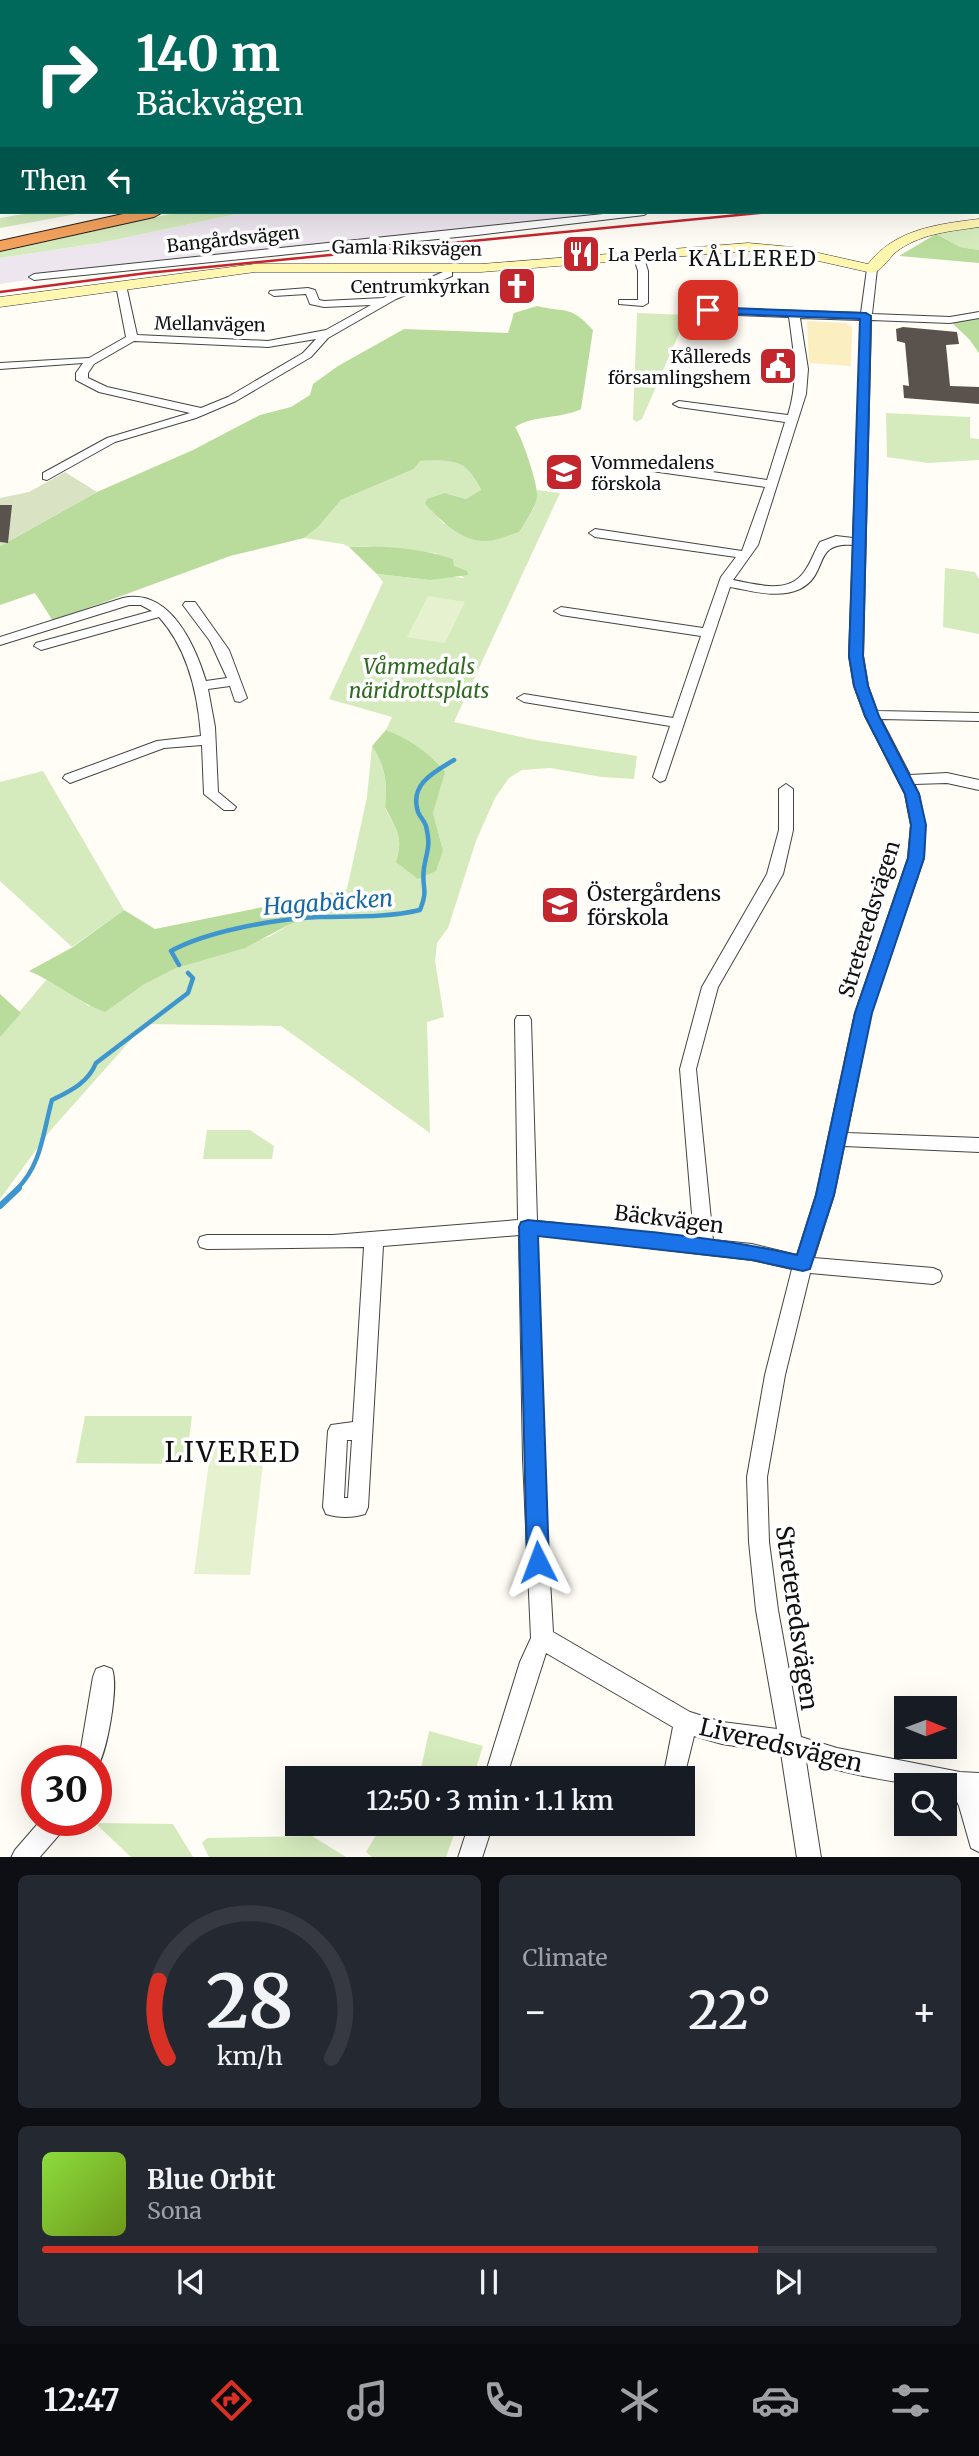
<!DOCTYPE html>
<html lang="en">
<head>
<meta charset="utf-8">
<style>
	body { margin:0; font-family:Merriweather,serif; background:#242831; color:#f1f3f6; height:100vh; display:flex; flex-direction:column; font-size:26px; white-space:nowrap }
	* { box-sizing:border-box; margin:0 }
	p { font-size:23px; color:#9ea1a6 }
	.icon { flex:none; width:38px; height:38px; fill:none; stroke:currentColor; stroke-width:2; stroke-linecap:round; stroke-linejoin:round }
	.map { position:relative; height:1857px; overflow:hidden }
	.side { display:flex; flex-direction:column; gap:18px; padding:18px; background:#0d0f14; flex:1 }
	.side>* { flex:none }
	.hud { position:absolute; left:0px; top:0px; width:980px; height:214px; box-shadow:0 7px 28px #0002; background:#00695c; color:#fff; overflow:hidden }
	.needle { width:46px; rotate:91deg }
	.controls { position:absolute; left:894px; top:1696px; display:grid; gap:14px }
	.controls a { display:grid; place-items:center; width:63px; height:63px; border-radius:0px; background:#171b24; box-shadow:0 7px 28px #0002; font-size:35px }
	.speed { position:absolute; left:21px; top:1745px; display:flex; gap:14px; font-size:35px; font-weight:700; text-align:center }
	.speed>* { display:grid; place-content:center; width:91px; height:91px; border-radius:50%; background:#171b24; box-shadow:0 7px 28px #0002; line-height:1 }
	.speed .limit { border:10px solid #d22; background:#fff; color:#111 }
	.pin { position:absolute; display:grid; place-items:center; width:60px; height:60px; color:#fff; margin:-30px; border-radius:14px; box-shadow:0 4px 10px #0006 }
	.me { position:absolute; width:77px; margin:-38px; rotate:357deg; stroke-linejoin:round; filter:drop-shadow(0 0 5px #0008) }
	.turn { display:flex; align-items:center; gap:24px; height:147px; padding:0 21px; font-size:32px }
	.turn .icon { width:91px; height:91px; stroke-width:2.5 }
	.turn b { display:block; font-size:49px; line-height:60px }
	.then { display:flex; align-items:center; height:66px; padding:0 21px; background:#0003; gap:14px; font-size:26px }
	.big { font-size:52px; font-weight:600; line-height:1.1 }
	.side .widget { flex:1; display:flex; flex-direction:column; justify-content:center; gap:10px; min-width:0; padding:0 24px; border-radius:10px; background:#242831 }
	.side .dial { align-items:center; gap:0 }
	.dial svg { height:182px; overflow:visible; fill:none; stroke:#363941; stroke-width:7; stroke-linecap:round; text-anchor:middle }
	.dial text { fill:#f1f3f6; stroke:none }
	.song { display:flex; align-items:center; gap:21px }
	.cover { width:84px; height:84px; border-radius:10px; background:linear-gradient(135deg,hsl(90 70% 55%),hsl(80 70% 35%)) }
	.played { height:7px; border-radius:4px; background:linear-gradient(90deg,#d93025 80%,#363941 80%) }
	.keys { display:flex; justify-content:space-around; direction:ltr }
	.heat { display:flex; justify-content:space-between; align-items:center; font-size:38px; direction:ltr }
	.side .tiles { flex:1; display:grid; gap:18px; grid-template-columns:1fr 1fr }
	.widget:last-child { grid-column:span 2 }
	.trip { position:absolute; left:285px; top:1766px; width:410px; height:70px; border-radius:0px; background:#171b24; box-shadow:0 7px 28px #0002; font-weight:600; line-height:70px; text-align:center }
	.menu { display:flex; height:112px; justify-content:space-around; align-items:center; background:#090b0e; color:#9ea1a6 }
	.menu .icon { width:49px; height:49px }
	.menu .on { color:#d93025 }
	.menu b { font-size:32px; color:#f1f3f6 }
	.map>svg:first-child { display:block }
	.industrial { fill:#eee6ef }
	.green { fill:#d5ebbd }
	.forest { fill:#b9dc9c }
	.sand { fill:#fbeec1 }
	.cemetery { fill:#d9e3c4 }
	.pitch { fill:#e6f2cf }
	.plaza { fill:#f1ede2 }
	.lines { fill:none; stroke-linecap:round; stroke-linejoin:round }
	.stream-far1 { stroke:#3f96cf; stroke-width:4.5 }
	.stream { stroke:#3f96cf; stroke-width:6 }
	.building { fill:#5a524d }
	.street-casing { stroke:#444; stroke-width:2 }
	.secondary-casing { stroke:#333; stroke-width:1 }
	.highway-casing { stroke:#222; stroke-width:2 }
	.street { fill:#fff; fill-rule:evenodd }
	.secondary { fill:#fff6b0; fill-rule:evenodd }
	.highway { fill:#f5a25d; fill-rule:evenodd }
	.rail { stroke:#c4262e; stroke-width:2.5 }
	.route { fill:#1a73e8; stroke:#114b97; stroke-width:2 }
	.labels { text-anchor:middle; dominant-baseline:central; stroke-width:7; stroke-linejoin:round; paint-order:stroke }
	.far-street-label { font-size:18px; fill:#111; stroke:#fff }
	.far-poi-label { font-size:18px; fill:#111; stroke:#fff; text-anchor:start }
	.far-quarter-label { font-size:21px; letter-spacing:2px; fill:#111; stroke:#fff }
	.park-label { font-size:21px; font-style:italic; fill:#2f6b1f; stroke:#fff }
	.poi-label { font-size:21px; fill:#111; stroke:#fff; text-anchor:start }
	.street-label { font-size:21px; fill:#111; stroke:#fff }
	.water-label { font-size:23px; font-style:italic; fill:#1768a6; stroke:#fff }
	.near-street-label { font-size:24px; fill:#111; stroke:#fff }
	.near-neighbourhood-label { font-size:28px; letter-spacing:2px; fill:#111; stroke:#fff }
</style>
</head>
<body>
<div class="map">
<svg width="979" height="1858" viewBox="0 0 979 1858">
	<rect width="100%" height="100%" fill="#fffdf5"/>
	<path class="industrial" d="M246,212H629L124,266L0,284V258L100,243Z"/>
	<g class="green">
		<path d="M36,212H87L0,228V218Z"/>
		<path d="M179,212H246L100,243L0,258V252Z"/>
		<path d="M979,226V250L960,247L936,234Z"/>
		<path d="M637,313L687,315L642,419L636,422L633,419Z"/>
		<path d="M886,413L970,417V438L979,439V460L928,463L887,457Z"/>
		<path d="M453,460L472,471L481,491L467,499L445,493L425,504L444,524L527,519L534,508L537,490L560,493L454,722L530,739L637,756L634,779L602,777L550,768L522,770L509,778L495,798L476,841L448,928L437,943L435,961L444,1017L427,1022L430,1133L281,1026L145,1024L50,1131L0,1199V1035L47,979L89,1006L143,985L176,968L271,936L288,925L329,911L317,896L347,889L367,797L372,746C385,765 388,784 385,808C396,831 404,834 396,862L443,850L433,813L444,772C430,753 408,738 386,730L392,717L329,699L383,582L377,574L430,580L447,576L464,578L435,553L366,546L349,547L343,544L304,538L318,527L341,500L414,469L420,461Z"/>
		<path d="M945,568L975,572L979,579V634L943,627Z"/>
		<path d="M43,771L124,910L72,947L0,881V782Z"/>
		<path d="M207,1130H250L274,1146L272,1159H203Z"/>
		<path d="M85,1416H192L186,1464L76,1463Z"/>
		<path d="M429,1731L483,1746L473,1778H419Z"/>
		<path d="M95,1823L173,1824L193,1857H131Z"/>
		<path d="M409,1824H458L446,1857H372L366,1852L378,1832Z"/>
		<path d="M312,1836L346,1857H209L202,1843L207,1838Z"/>
	</g>
	<g class="forest">
		<path d="M936,234L960,247L979,250V263L899,256Z"/>
		<path d="M537,306C567,313 570,305 593,330L581,409C561,419 533,415 515,427C522,437 539,487 537,497C535,510 525,521 519,532C509,535 497,541 486,541C462,542 440,520 425,504L427,499L445,493L466,499L481,490C466,458 453,460 420,461L414,469L341,500L318,527L304,538L230,556L53,621L35,593L0,605V546L97,492L193,450L260,415L291,407L310,395L313,384L338,366L404,329L508,333L514,313Z"/>
		<path d="M979,318V353L969,339L951,322Z"/>
		<path d="M349,547C383,545 421,548 453,559L454,566L467,571L468,575L430,580L377,574Z"/>
		<path d="M386,730C408,738 430,753 445,772L433,813L443,850L436,871L418,879L396,862C404,835 396,830 385,807C388,784 385,765 372,746Z"/>
		<path d="M317,896L319,901L331,904L329,911L288,925L245,948L176,968L143,985L105,1012C77,1002 56,982 29,971L73,947L124,910L155,929Z"/>
		<path d="M0,994L21,1013L0,1037Z"/>
	</g>
	<path class="sand" d="M807,321L846,323L852,327L851,366L809,363Z"/>
	<path class="cemetery" d="M65,472L97,492L0,546V498L29,492Z"/>
	<g class="pitch">
		<path d="M428,596L465,602L445,643L407,637Z"/>
		<path d="M211,1446L265,1447L250,1575L194,1574Z"/>
	</g>
	<path class="plaza" d="M758,251L773,254L774,269L701,267L700,255Z"/>
	<g class="lines">
		<g class="stream-far1">
			<path d="M179,965L171,951C207,931 276,919 318,917C352,916 386,918 420,910C429,888 421,888 424,868C427,849 431,847 426,826C424,820 420,817 418,812C409,784 434,772 454,760"/>
			<path d="M17,1189C42,1164 43,1132 52,1100C70,1091 88,1083 96,1063L188,993L193,978L188,973"/>
		</g>
		<path class="stream" d="M0,1206L19,1188"/>
	</g>
	<g class="building">
		<path d="M903,327L957,332L959,344L946,345L950,386L979,387V404L904,398L903,385L909,386L905,343L897,341L896,329Z"/>
		<path d="M0,505H12L8,543L0,542Z"/>
	</g>
	<g class="lines">
		<defs>
			<g id="street">
				<path d="M332,0H403L401,2Z"/>
				<path d="M494,0H502L503,2H495Z"/>
				<path d="M889,0H897L899,2H890Z"/>
				<rect x="978" y="14" width="1" height="4"/>
				<rect x="0" y="73" width="2" height="6"/>
				<rect x="978" y="175" width="1" height="6"/>
				<path d="M622,212H649L644,215L477,235L34,280L29,277L34,274Z"/>
				<path d="M638,252L643,255L648,271V303L643,306L619,304V300H638V271L633,255Z"/>
				<path d="M872,266L877,269L872,314L950,317L979,312V318L950,323L871,320L863,656L868,686L877,711L979,713V721L881,719L910,775L947,773L979,780V790L947,783L914,784L919,794L925,825L924,858L871,1013L847,1133L979,1138V1152L844,1146L834,1195L814,1258L933,1268L940,1271L942,1276L940,1281L933,1284L810,1273L785,1375L767,1477L769,1542L778,1610L801,1737L837,1748L960,1772L979,1773V1852L971,1848L959,1806L953,1793L945,1792V1785C897,1785 851,1775 806,1761L821,1858H797L781,1753L722,1744L694,1736L682,1785V1778H663L673,1727L546,1653L506,1778H484L520,1662L531,1638L523,1459L519,1235L383,1246L368,1507L365,1514C353,1518 338,1518 326,1514L323,1507L328,1431L331,1425L353,1422L364,1247L207,1249L200,1247L198,1242L200,1237L207,1235H333L518,1220L515,1020L517,1016H529L531,1020L537,1221L694,1238L680,1069L702,987L767,874L779,830V789L786,784L793,789V830L783,874L718,987L696,1069L713,1240L752,1244L797,1255L816,1195L855,1013L908,858L911,825L905,794L865,716L854,686L849,656L853,545C811,542 830,574 800,589C778,599 752,591 730,587L665,780L660,782L653,777L670,726L524,702L517,698L524,694L673,718L701,636L561,615L554,611L561,607L703,628L721,577L736,557L595,537L589,533L595,529L742,551L765,487L623,467L617,463L623,459L767,480L785,422L679,407L673,404L679,401L788,415C799,379 794,354 789,317L710,314L702,308L701,298L710,296L713,308L861,313L867,269ZM800,318L861,320L853,538L836,536L820,542C814,552 811,563 804,572C788,595 756,584 733,580L758,545L806,394L808,369ZM537,1235L752,1260L792,1269L765,1375L747,1477L749,1542L756,1610L777,1729L722,1722L690,1712L553,1632L543,1459ZM347,1440H352L348,1498H344Z"/>
				<path d="M444,268H452V276L396,299L328,338L311,357L236,401L196,418L115,442L47,480L43,479V473L107,438L190,413L99,392L76,380V373L83,363L0,369V363L89,358L126,337L116,285L121,282L126,285L137,335L268,341L326,330L371,305L324,307L310,304L306,294L274,296L269,293L270,291L308,288L315,290L319,300L324,301L383,298L443,272ZM316,339L303,353L228,397L201,408L107,387L88,378V373L94,364L134,341L268,347Z"/>
				<path d="M123,598C170,588 195,645 206,681L227,678L210,641L183,605L185,602H195L229,650L247,698L240,702L235,701L230,686L208,689L215,727L218,792L236,807L234,810H224L204,794L202,745L164,748L70,783L63,778L65,775L157,741L201,736C198,694 188,649 159,617L41,650L34,646L36,643L152,611L141,605H129L0,645V637Z"/>
				<path d="M104,1666L112,1669C119,1686 107,1755 96,1769V1760H79L93,1677L96,1669Z"/>
				<path d="M41,1820H69L65,1828L39,1858H11L15,1850Z"/>
				<path d="M469,1824H493L482,1858H458Z"/>
			</g>
			<g id="secondary">
				<path d="M593,0H609L611,2H595Z"/>
				<rect x="978" y="33" width="1" height="8"/>
				<rect x="0" y="99" width="2" height="8"/>
				<path d="M979,219V227C952,231 924,233 900,249C890,255 883,271 872,273L792,255L748,251L481,272H255L0,307V297L255,264H481L748,243L792,247L868,264C895,229 938,224 979,219Z"/>
			</g>
			<g id="highway">
				<rect x="978" y="88" width="1" height="10"/>
				<path d="M132,212H163L154,217L0,251V241Z"/>
			</g>
		</defs>
		<use href="#street" class="street-casing"/>
		<use href="#secondary" class="secondary-casing"/>
		<use href="#highway" class="highway-casing"/>
		<use href="#street" class="street"/>
		<use href="#secondary" class="secondary"/>
		<use href="#highway" class="highway"/>
		<path class="rail" d="M0,292L147,273L768,212"/>
	</g>
	<path class="route" d="M704,307L866,313L871,316L863,656L868,686L879,716L919,794L926,825L924,858L872,1013L834,1195L810,1269L803,1271L752,1260L538,1236L549,1562L545,1569L538,1572L530,1569L527,1562L519,1227L521,1222L528,1220C618,1229 709,1235 797,1255L816,1195L855,1013L908,858L911,825L905,794L865,716L854,686L849,656L860,319L708,313L702,310Z"/>
	<defs>
		<symbol id="restaurant-square" viewBox="-11 -11 22 22"><rect x="-9" y="-9" width="18" height="18" rx="4" fill="#c4262e" stroke="#fff"/><path d="M-5-6h1v4h1v-4h1v4h1v-4h1v5L-1.5 .5V6h-2V.5L-5-1ZM5-6V6H3V1.5H1.5Q1.5-4 5-6Z" fill="#fff"/></symbol>
		<symbol id="church-square" viewBox="-11 -11 22 22"><rect x="-9" y="-9" width="18" height="18" rx="4" fill="#c4262e" stroke="#fff"/><path d="M-1.2-6h2.4v3.5h3.3v2.4h-3.3V6h-2.4V-.1h-3.3v-2.4h3.3Z" fill="#fff"/></symbol>
		<symbol id="civic-square" viewBox="-11 -11 22 22"><rect x="-9" y="-9" width="18" height="18" rx="4" fill="#c4262e" stroke="#fff"/><path d="M-.6-6.5H3V-4.5H.6V-3L4-1V1h2V6H-6V1h2V-1L-.6-3ZM-1.2 2.5V6h2.4V2.5Z" fill="#fff"/></symbol>
		<symbol id="school-square" viewBox="-11 -11 22 22"><rect x="-9" y="-9" width="18" height="18" rx="4" fill="#c4262e" stroke="#fff"/><path d="M0-5L7-2L0 1L-7-2ZM-4 1L0 2.5L4 1V4Q0 6-4 4Z" fill="#fff"/></symbol>
	</defs>
	<g fill-rule="evenodd">
		<use href="#restaurant-square" x="559" y="232" width="44" height="44"/>
		<use href="#church-square" x="495" y="264" width="44" height="44"/>
		<use href="#civic-square" x="756" y="344" width="44" height="44"/>
		<use href="#school-square" x="542" y="450" width="44" height="44"/>
		<use href="#school-square" x="538" y="883" width="44" height="44"/>
	</g>
	<g class="labels">
		<g class="far-street-label">
			<text transform="translate(233 239) rotate(-6)">Bangårdsvägen</text>
			<text transform="translate(407 248) rotate(1)">Gamla Riksvägen</text>
			<text transform="translate(210 324) rotate(1)">Mellanvägen</text>
		</g>
		<g class="far-poi-label">
			<text x="608" y="254">La Perla</text>
			<text x="490" y="286" text-anchor="end">Centrumkyrkan</text>
			<text x="751" y="356" text-anchor="end">Kållereds<tspan x="751" dy="21">församlingshem</tspan></text>
			<text x="591" y="462">Vommedalens<tspan x="591" dy="21">förskola</tspan></text>
		</g>
		<g class="far-quarter-label">
			<text x="753" y="258">KÅLLERED</text>
		</g>
		<g class="park-label">
			<text x="419" y="666">Våmmedals<tspan x="419" dy="24">näridrottsplats</tspan></text>
		</g>
		<g class="poi-label">
			<text x="587" y="893">Östergårdens<tspan x="587" dy="24">förskola</tspan></text>
		</g>
		<g class="street-label">
			<text transform="translate(869 919) rotate(-73)">Streteredsvägen</text>
			<text transform="translate(669 1219) rotate(7)">Bäckvägen</text>
		</g>
		<g class="water-label">
			<text transform="translate(328 902) rotate(-4)">Hagabäcken</text>
		</g>
		<g class="near-street-label">
			<text transform="translate(797 1618) rotate(82)">Streteredsvägen</text>
			<text transform="translate(781 1745) rotate(13)">Liveredsvägen</text>
		</g>
		<g class="near-neighbourhood-label">
			<text x="233" y="1452">LIVERED</text>
		</g>
	</g>
</svg>
<div class="controls">
<a><svg class="needle" viewBox="-14 -14 28 28"><path d="M0-13l5 13h-10z" fill="#e53935"/><path d="M0 13l5-13h-10z" fill="#9ea1a6"/></svg></a>
<a><svg class="icon" aria-label="search" viewBox="0 0 24 24"><circle cx="10" cy="10" r="6"/><path d="M15 15l6 6"/></svg></a>
</div>
<div class="speed"><div class="limit">30</div></div>
<div class="pin" style="left:708px;top:310px;background:#d93025"><svg class="icon" aria-label="arrive" viewBox="0 0 24 24"><path d="M6 21V4h12l-3 4 3 4H6"/></svg></div>
<svg class="me" style="left:538px;top:1562px" viewBox="-20 -20 40 40"><path d="M0-17L14 15 0 8-14 15z" fill="#1a73e8" stroke="#fff" stroke-width="4"/></svg>
<div class="trip">12:50 · 3 min · 1.1 km</div>
<div class="hud">
<div class="turn"><svg class="icon" aria-label="right" viewBox="0 0 24 24"><path d="M7 20v-9h11M14 6l5 5-5 5"/></svg><div><b>140 m</b>Bäckvägen</div></div>
<div class="then">Then<svg class="icon" aria-label="left" viewBox="0 0 24 24"><path d="M17 20v-9H6M10 6l-5 5 5 5"/></svg></div>
</div>
</div>
<section class="side">
<div class="tiles">
<div class="widget dial"><svg viewBox="0 0 100 80">
<path d="M14 69A42 42 0 1 1 86 69"/>
<path d="M14 69A42 42 0 0 1 10 35" stroke="#d93025"/>
<text x="50" y="56" font-size="32" font-weight="700">28</text>
<text x="50" y="72" font-size="11">km/h</text>
</svg></div>
<div class="widget"><p>Climate</p>
<div class="heat"><a>−</a><b class="big">22°</b><a>+</a></div>
</div>
<div class="widget">
<div class="song"><i class="cover"></i><div><b>Blue Orbit</b><p>Sona</p></div></div>
<div class="played"></div>
<div class="keys"><svg class="icon" aria-label="previous" viewBox="0 0 24 24"><path d="M18 5L8 12l10 7zM5 5v14"/></svg><svg class="icon" aria-label="pause" viewBox="0 0 24 24"><path d="M8 5v14M16 5v14"/></svg><svg class="icon" aria-label="next" viewBox="0 0 24 24"><path d="M6 5l10 7-10 7zM19 5v14"/></svg></div>
</div>
</div>
</section>
<nav class="menu">
<b>12:47</b>
<svg class="icon on" aria-label="directions" viewBox="0 0 24 24"><path d="M12 3l9 9-9 9-9-9zM9 14v-3h6M13 9l2 2-2 2"/></svg>
<svg class="icon" aria-label="music" viewBox="0 0 24 24"><path d="M9 18V5l10-2v13"/><circle cx="6" cy="18" r="3"/><circle cx="16" cy="16" r="3"/></svg>
<svg class="icon" aria-label="phone" viewBox="0 0 24 24"><path d="M5 4h4l2 5-3 2q2 4 5 5l2-3 5 2v4C11 20 4 13 5 4z"/></svg>
<svg class="icon" aria-label="climate" viewBox="0 0 24 24"><path d="M12 3v18M4 7l16 10M4 17L20 7"/></svg>
<svg class="icon" aria-label="car" viewBox="0 0 24 24"><path d="M5 17H2v-5l4-1 3-4h7l3 4 3 1v5h-3M9 17h6M6 11h13"/><circle cx="7" cy="17" r="2"/><circle cx="17" cy="17" r="2"/></svg>
<svg class="icon" aria-label="filters" viewBox="0 0 24 24"><path d="M4 7h16M4 17h16"/><circle cx="9" cy="7" r="2"/><circle cx="15" cy="17" r="2"/></svg>
</nav>
</body>
</html>
